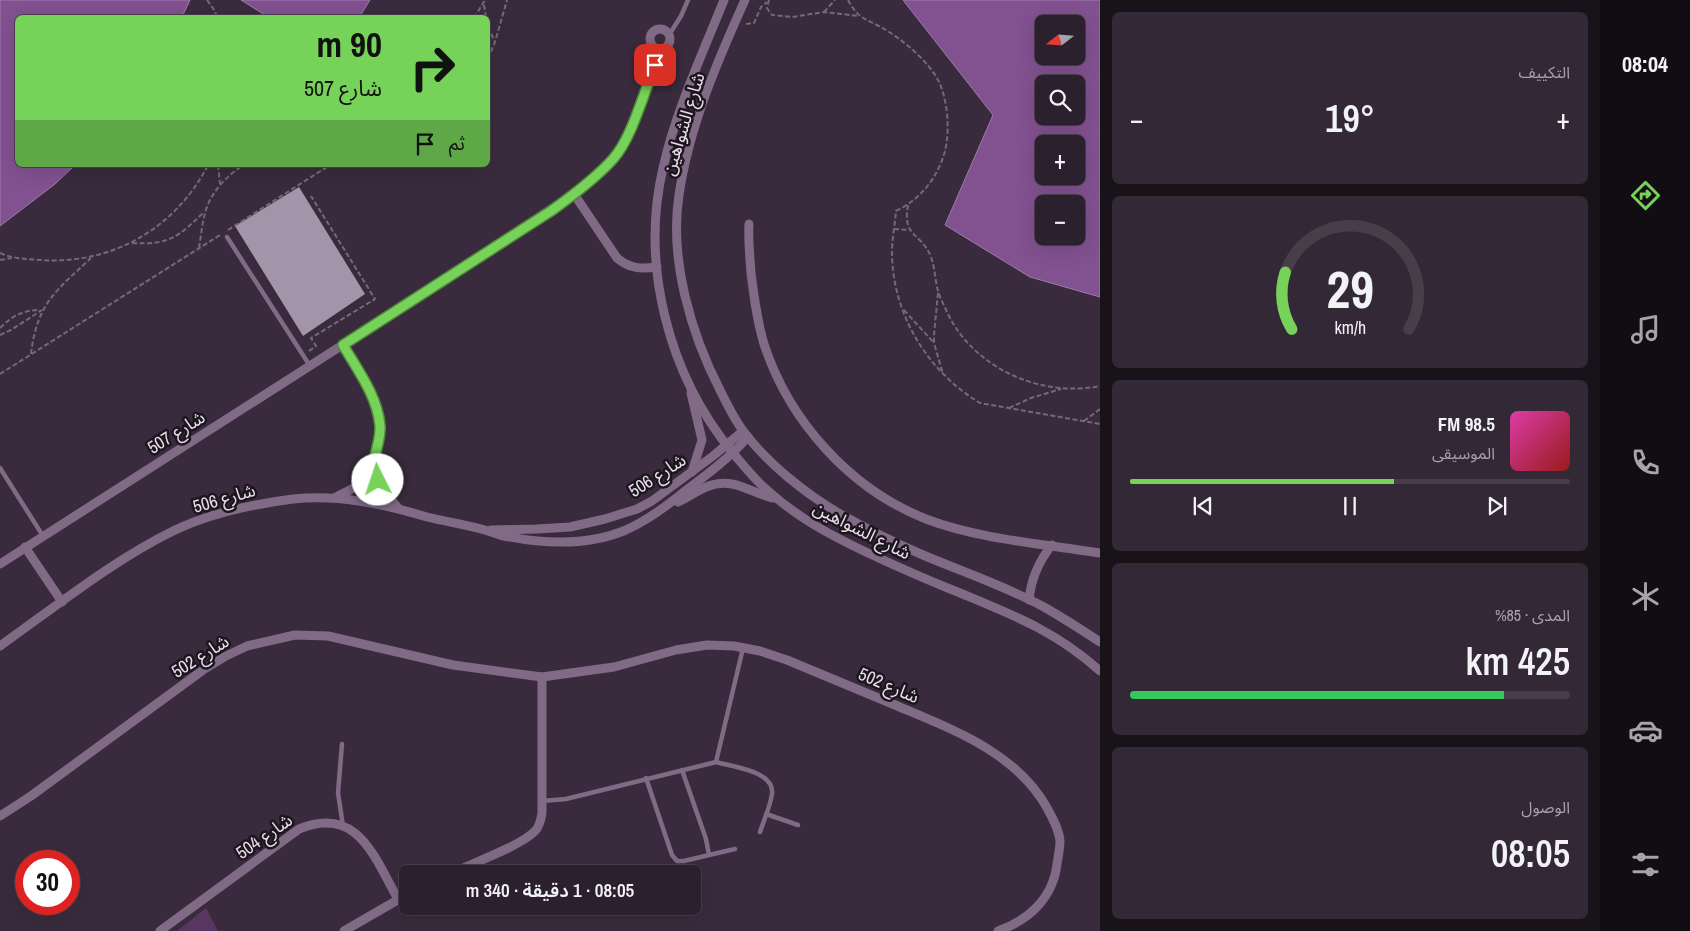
<!DOCTYPE html>
<html lang="ar">
<head>
<meta charset="utf-8">
<style>
	body { margin:0; font-family:"Archivo Narrow","Noto Sans Arabic",sans-serif; background:#332836; color:#f1f3f6; direction:rtl; height:100vh; display:flex; flex-direction:column; font-size:19px; white-space:nowrap }
	* { box-sizing:border-box; margin:0 }
	p { font-size:16px; color:#a6a3aa }
	.icon { flex:none; width:28px; height:28px; fill:none; stroke:currentColor; stroke-width:2; stroke-linecap:round; stroke-linejoin:round }
	.map { position:relative; flex:1; overflow:hidden; direction:ltr }
	.panel { display:flex; flex-direction:column; gap:12px; padding:12px; background:#181219; width:500px }
	.panel>* { flex:none }
	.hud { position:absolute; left:15px; top:15px; width:475px; height:152px; border-radius:8px; box-shadow:0 5px 20px #0002,0 0 0 1px #473e4a; direction:rtl; background:#77d259; color:#111; overflow:hidden }
	.needle { width:32px; rotate:253deg }
	.controls { position:absolute; left:1035px; top:15px; display:grid; gap:10px }
	.controls a { display:grid; place-items:center; width:50px; height:50px; border-radius:8px; background:#2b202e; box-shadow:0 5px 20px #0002,0 0 0 1px #473e4a; font-size:25px }
	.speed { position:absolute; left:15px; top:850px; display:flex; gap:10px; font-size:25px; font-weight:700; text-align:center }
	.speed>* { display:grid; place-content:center; width:65px; height:65px; border-radius:50%; background:#2b202e; box-shadow:0 5px 20px #0002,0 0 0 1px #473e4a; line-height:1 }
	.speed .limit { border:8px solid #d22; background:#fff; color:#111 }
	.pin { position:absolute; display:grid; place-items:center; width:42px; height:42px; color:#fff; margin:-21px; border-radius:10px; box-shadow:0 2px 8px #0006 }
	.me { position:absolute; width:55px; margin:-28px; rotate:356deg; stroke-linejoin:round; filter:drop-shadow(0 0 4px #0008) }
	.turn { display:flex; align-items:center; gap:18px; height:105px; padding:0 25px; font-size:22px }
	.turn .icon { width:65px; height:65px; stroke-width:2.5 }
	.turn b { display:block; font-size:35px; line-height:42px }
	.then { display:flex; align-items:center; height:48px; padding:0 25px; background:#0003; gap:10px; font-size:19px }
	.big { font-size:38px; font-weight:600; line-height:1.1 }
	.panel .card { flex:1; display:flex; flex-direction:column; justify-content:center; gap:8px; min-width:0; padding:0 18px; border-radius:8px; background:#332836 }
	.panel .dial { align-items:center; gap:0 }
	.dial svg { height:130px; overflow:visible; fill:none; stroke:#473e4a; stroke-width:7; stroke-linecap:round; text-anchor:middle }
	.dial text { fill:#f1f3f6; stroke:none }
	.song { display:flex; align-items:center; gap:15px }
	.cover { width:60px; height:60px; border-radius:8px; background:linear-gradient(135deg,hsl(320 70% 55%),hsl(0 70% 35%)) }
	.played { height:5px; border-radius:2px; background:linear-gradient(90deg,#77d259 60%,#473e4a 60%) }
	.keys { display:flex; justify-content:space-around; direction:ltr }
	.heat { display:flex; justify-content:space-between; align-items:center; font-size:28px; direction:ltr }
	.charge { height:8px; border-radius:4px; background:linear-gradient(90deg,#34c759 85%,#473e4a 0) }
	.trip { position:absolute; left:399px; top:865px; width:302px; height:50px; border-radius:8px; background:#2b202e; box-shadow:0 5px 20px #0002,0 0 0 1px #473e4a; font-weight:600; line-height:50px; text-align:center; direction:rtl }
	main { display:flex; flex:1; min-height:0 }
	.tabs { display:flex; flex-direction:column; width:90px; justify-content:space-around; align-items:center; background:#110d12; color:#a6a3aa }
	.tabs .icon { width:35px; height:35px }
	.tabs .selected { color:#77d259 }
	.tabs b { font-size:22px; color:#f1f3f6 }
	.map>svg:first-child { display:block }
	.green { fill:#583662 }
	.water { fill:#825190; stroke:#a07bab; fill-rule:evenodd }
	.building { fill:#a494a9 }
	.lines { fill:none; stroke-linecap:round; stroke-linejoin:round }
	.path { stroke:#756979; stroke-width:2; stroke-dasharray:5 2.5; stroke-linecap:butt }
	.lane { stroke:#806a86; stroke-width:4.5 }
	.street { stroke:#806a86; stroke-width:9 }
	.route-casing { stroke:#4d883a; stroke-width:12 }
	.route { stroke:#77d259; stroke-width:9 }
	.labels { text-anchor:middle; dominant-baseline:central; stroke-width:5; stroke-linejoin:round; paint-order:stroke }
	.street-label { font-size:18px; fill:#e7deea; stroke:#1d161e }
</style>
</head>
<body>
<main>
<nav class="tabs">
<b>08:04</b>
<svg class="icon selected" aria-label="directions" viewBox="0 0 24 24"><path d="M12 3l9 9-9 9-9-9zM9 14v-3h6M13 9l2 2-2 2"/></svg>
<svg class="icon" aria-label="music" viewBox="0 0 24 24"><path d="M9 18V5l10-2v13"/><circle cx="6" cy="18" r="3"/><circle cx="16" cy="16" r="3"/></svg>
<svg class="icon" aria-label="phone" viewBox="0 0 24 24"><path d="M5 4h4l2 5-3 2q2 4 5 5l2-3 5 2v4C11 20 4 13 5 4z"/></svg>
<svg class="icon" aria-label="climate" viewBox="0 0 24 24"><path d="M12 3v18M4 7l16 10M4 17L20 7"/></svg>
<svg class="icon" aria-label="car" viewBox="0 0 24 24"><path d="M5 17H2v-5l4-1 3-4h7l3 4 3 1v5h-3M9 17h6M6 11h13"/><circle cx="7" cy="17" r="2"/><circle cx="17" cy="17" r="2"/></svg>
<svg class="icon" aria-label="filters" viewBox="0 0 24 24"><path d="M4 7h16M4 17h16"/><circle cx="9" cy="7" r="2"/><circle cx="15" cy="17" r="2"/></svg>
</nav>
<section class="panel">
<div class="card"><p>التكييف</p>
<div class="heat"><a>−</a><b class="big">19°</b><a>+</a></div>
</div>
<div class="card dial"><svg viewBox="0 0 100 80">
<path d="M14 69A42 42 0 1 1 86 69"/>
<path d="M14 69A42 42 0 0 1 10 34" stroke="#77d259"/>
<text x="50" y="56" font-size="32" font-weight="700">29</text>
<text x="50" y="72" font-size="11">km/h</text>
</svg></div>
<div class="card">
<div class="song"><i class="cover"></i><div><b>98.5 FM</b><p>الموسيقى</p></div></div>
<div class="played"></div>
<div class="keys"><svg class="icon" aria-label="previous" viewBox="0 0 24 24"><path d="M18 5L8 12l10 7zM5 5v14"/></svg><svg class="icon" aria-label="pause" viewBox="0 0 24 24"><path d="M8 5v14M16 5v14"/></svg><svg class="icon" aria-label="next" viewBox="0 0 24 24"><path d="M6 5l10 7-10 7zM19 5v14"/></svg></div>
</div>
<div class="card"><p>المدى · 85%</p><b class="big">425 km</b><div class="charge"></div></div>
<div class="card"><p>الوصول</p><b class="big">08:05</b></div>
</section>
<div class="map">
<svg width="1100" height="931" viewBox="0 0 1100 931">
	<rect width="100%" height="100%" fill="#392b3d"/>
	<path class="green" d="M206,908L218,931H177Z"/>
	<g class="water">
		<path d="M0,0H190L182,17L18,18V165H75L55,184L0,226Z"/>
		<path d="M241,0H370L362,13L356,17H268Z"/>
		<path d="M903,0H1100V297L1030,277L945,225L993,115ZM1044,24H1076V56H1044ZM1044,84H1076V116H1044ZM1044,144H1076V176H1044ZM1044,204H1076V236H1044Z"/>
	</g>
	<path class="building" d="M299,187L365,294L303,336L235,226Z"/>
	<g class="lines">
		<g class="path">
			<path d="M207,0L215,11L217,18"/>
			<path d="M769,0L767,8L772,15L792,17L824,12L859,16"/>
			<path d="M848,0C859,21 868,19 886,30C904,41 928,61 938,80C948,99 950,131 945,151C938,177 921,199 896,211C895,224 892,239 892,252C892,314 928,372 980,403L1100,424"/>
			<path d="M484,5L486,18"/>
			<path d="M824,12L835,0"/>
			<path d="M474,18L485,0"/>
			<path d="M746,24L754,23L761,7L767,2"/>
			<path d="M488,27L495,42"/>
			<path d="M488,59L495,42L507,0"/>
			<path d="M218,165L220,184"/>
			<path d="M908,205C902,238 921,232 931,257C935,268 935,280 938,291C940,298 944,305 947,312C973,368 1041,398 1100,386"/>
			<path d="M894,229L909,230"/>
			<path d="M228,230L330,165"/>
			<path d="M132,243C170,245 178,237 204,212"/>
			<path d="M199,248C201,236 202,224 205,213C210,193 227,175 244,165"/>
			<path d="M0,253C14,259 27,259 41,260C112,265 176,228 208,165"/>
			<path d="M0,260L12,258"/>
			<path d="M938,293L934,335V343L943,374"/>
			<path d="M904,310L934,343"/>
			<path d="M0,328C12,316 23,310 40,310"/>
			<path d="M0,335L11,330L42,310"/>
			<path d="M309,351L316,346L311,338L375,299L311,196"/>
			<path d="M31,354C37,303 56,291 91,258"/>
			<path d="M0,374L220,235"/>
			<path d="M1009,408L1031,398L1061,389"/>
			<path d="M1084,421L1100,409"/>
		</g>
		<g class="lane">
			<path d="M669,35L681,16L688,0"/>
			<path d="M227,237L310,366"/>
			<path d="M0,468L43,536"/>
			<path d="M342,744L338,793L343,826"/>
			<path d="M716,762C733,767 775,771 772,794C770,807 764,820 760,832"/>
			<path d="M646,778L672,855L677,861H684L709,855L706,839L682,770"/>
			<path d="M542,801L566,799L716,762L743,648"/>
			<path d="M766,814L798,825"/>
			<path d="M709,855L735,849"/>
		</g>
		<g class="street">
			<path d="M724,0C702,55 676,110 663,168C640,266 669,376 733,453C744,466 754,479 767,490C798,518 830,535 868,553C900,568 932,582 965,595C1016,616 1058,633 1100,671"/>
			<path d="M745,0C717,62 689,127 679,195C669,259 691,334 720,390C727,404 734,419 744,432C768,464 806,494 840,514C867,529 895,543 923,555C963,572 1005,586 1044,607C1063,618 1082,630 1100,642"/>
			<circle cx="660" cy="39" r="10"/>
			<path d="M574,194L617,258C630,269 641,269 657,267"/>
			<path d="M749,224C748,241 750,257 751,273C754,297 757,321 764,344C789,421 850,489 926,519C978,539 1044,544 1100,553"/>
			<path d="M691,393L702,440L692,472"/>
			<path d="M374,465L383,489L398,508"/>
			<path d="M334,498C342,494 351,490 358,485C370,476 375,463 378,449C385,408 362,379 343,345"/>
			<path d="M678,502C688,498 696,491 706,487C734,476 747,492 773,498"/>
			<path d="M491,530L537,529L570,527L605,519L637,509L652,501L713,456L743,431"/>
			<path d="M25,547L62,602"/>
			<path d="M0,564L419,296L574,194L614,159L630,130L661,49"/>
			<path d="M1029,600C1031,579 1038,562 1052,545"/>
			<path d="M0,646C55,607 112,561 173,531C208,514 254,504 293,499C339,494 383,504 427,517C447,522 468,525 488,531C493,532 498,535 504,536C544,544 588,546 626,530C648,520 667,506 685,491C708,474 729,458 748,437"/>
			<path d="M0,816L31,796L203,670L226,656L247,646L295,635L328,636L453,665L542,677L614,667L676,650L707,645L734,646L760,651L787,660C823,675 859,690 895,705C951,729 1014,751 1046,806C1052,817 1059,829 1060,841C1060,848 1058,857 1057,864C1053,898 1029,920 998,931"/>
			<path d="M450,874C470,864 521,846 535,831C540,826 541,819 542,813V677"/>
			<path d="M160,931L299,829C358,805 374,857 398,899"/>
			<path d="M344,931L408,894"/>
		</g>
	</g>
	<g class="lines">
		<defs>
			<path id="route" d="M378,480C377,475 374,470 374,465C374,453 381,440 380,426C378,397 357,369 343,345L551,211C572,196 596,178 613,159C632,138 644,92 655,65"/>
		</defs>
		<use href="#route" class="route-casing"/>
		<use href="#route" class="route"/>
	</g>
	<g class="labels">
		<g class="street-label">
			<text transform="translate(683 124) rotate(-73)">شارع الشواهين</text>
			<text transform="translate(176 432) rotate(-32)">شارع 507</text>
			<text transform="translate(657 475) rotate(-33)">شارع 506</text>
			<text transform="translate(224 498) rotate(-16)">شارع 506</text>
			<text transform="translate(862 530) rotate(27)">شارع الشواهين</text>
			<text transform="translate(200 656) rotate(-32)">شارع 502</text>
			<text transform="translate(889 685) rotate(23)">شارع 502</text>
			<text transform="translate(264 836) rotate(-35)">شارع 504</text>
		</g>
	</g>
</svg>
<div class="controls">
<a><svg class="needle" viewBox="-14 -14 28 28"><path d="M0-13l5 13h-10z" fill="#e53935"/><path d="M0 13l5-13h-10z" fill="#a6a3aa"/></svg></a>
<a><svg class="icon" aria-label="search" viewBox="0 0 24 24"><circle cx="10" cy="10" r="6"/><path d="M15 15l6 6"/></svg></a>
<a>+</a>
<a>−</a>
</div>
<div class="speed"><div class="limit">30</div></div>
<div class="pin" style="left:655px;top:65px;background:#d93025"><svg class="icon" aria-label="arrive" viewBox="0 0 24 24"><path d="M6 21V4h12l-3 4 3 4H6"/></svg></div>
<svg class="me" style="left:378px;top:480px" viewBox="-20 -20 40 40"><circle r="19" fill="#fff"/><path d="M0-13L10 11 0 6-10 11z" fill="#77d259"/></svg>
<div class="trip">08:05 · 1 دقيقة · 340 m</div>
<div class="hud">
<div class="turn"><svg class="icon" aria-label="right" viewBox="0 0 24 24"><path d="M7 20v-9h11M14 6l5 5-5 5"/></svg><div><b>90 m</b>شارع 507</div></div>
<div class="then">ثم<svg class="icon" aria-label="arrive" viewBox="0 0 24 24"><path d="M6 21V4h12l-3 4 3 4H6"/></svg></div>
</div>
</div>
</main>
</body>
</html>
